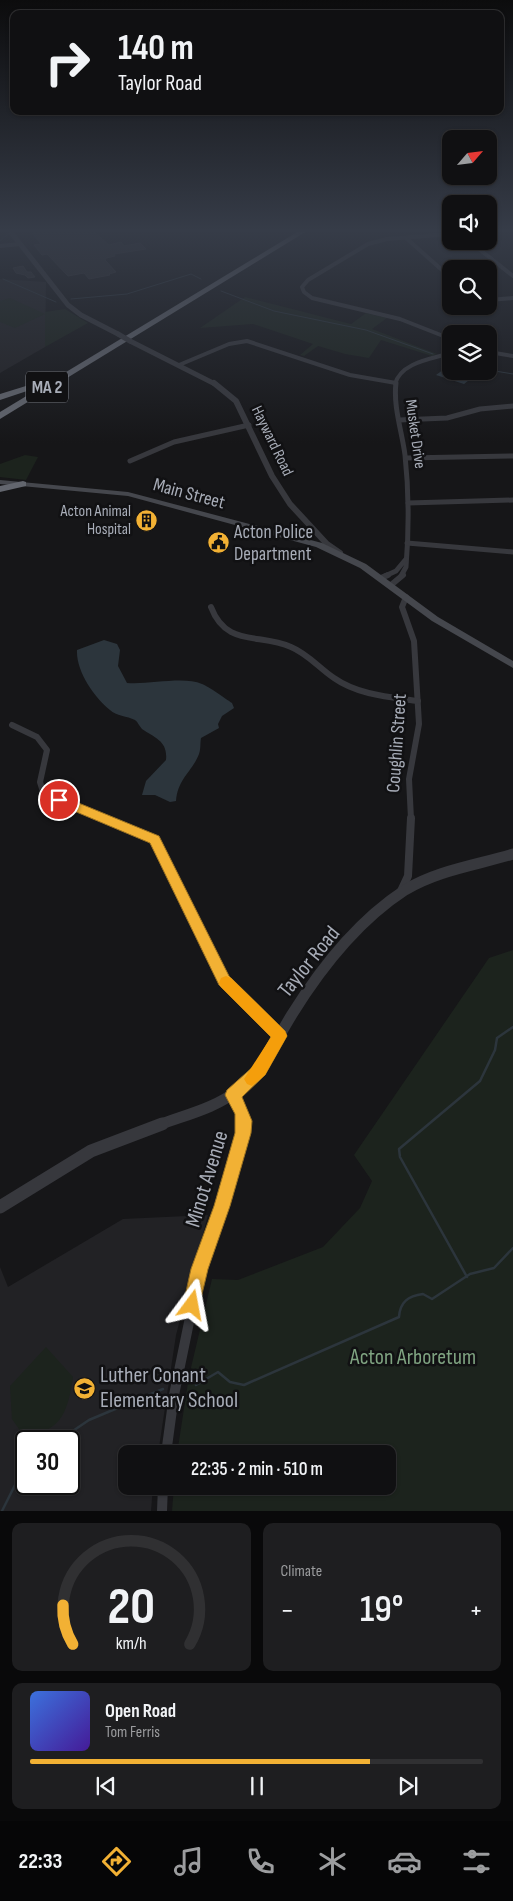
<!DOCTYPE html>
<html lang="en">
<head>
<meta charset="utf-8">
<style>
	body { margin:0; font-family:"Sofia Sans Condensed",sans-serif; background:#1e1e20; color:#f1f3f6; height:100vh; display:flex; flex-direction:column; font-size:19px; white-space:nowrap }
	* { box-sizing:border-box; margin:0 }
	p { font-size:16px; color:#9c9d9f }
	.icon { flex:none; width:28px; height:28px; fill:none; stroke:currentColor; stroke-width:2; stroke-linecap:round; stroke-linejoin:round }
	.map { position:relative; height:1511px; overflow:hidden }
	.sheet { display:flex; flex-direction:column; gap:12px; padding:12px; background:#09090a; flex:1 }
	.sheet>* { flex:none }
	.guide { position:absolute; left:10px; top:10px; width:494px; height:105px; border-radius:10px; box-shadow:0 1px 4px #0004,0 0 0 1px #303032; background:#101012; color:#f1f3f6; overflow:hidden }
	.needle { width:32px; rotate:62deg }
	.controls { position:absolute; left:442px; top:130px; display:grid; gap:10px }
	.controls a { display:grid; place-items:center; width:55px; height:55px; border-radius:10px; background:#101012; box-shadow:0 1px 4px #0004,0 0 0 1px #303032; font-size:25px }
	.speed { position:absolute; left:15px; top:1430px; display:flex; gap:10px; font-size:25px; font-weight:700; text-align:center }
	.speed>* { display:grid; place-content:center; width:65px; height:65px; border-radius:50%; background:#101012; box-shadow:0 1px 4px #0004,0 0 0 1px #303032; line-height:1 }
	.speed .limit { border:2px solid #111; border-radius:8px; background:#fff; color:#111 }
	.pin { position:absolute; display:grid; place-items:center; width:42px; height:42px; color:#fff; margin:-21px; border:2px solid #fff; border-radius:50%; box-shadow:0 1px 5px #0007 }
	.me { position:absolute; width:55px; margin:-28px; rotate:13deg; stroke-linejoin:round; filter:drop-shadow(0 0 4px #0008) }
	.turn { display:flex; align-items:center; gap:18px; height:105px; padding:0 25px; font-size:22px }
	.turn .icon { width:65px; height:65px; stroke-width:2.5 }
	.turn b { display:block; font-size:35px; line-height:42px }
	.big { font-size:38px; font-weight:600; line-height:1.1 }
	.sheet .card { flex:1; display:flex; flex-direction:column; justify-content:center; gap:8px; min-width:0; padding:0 18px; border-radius:10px; background:#1e1e20 }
	.sheet .dial { align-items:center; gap:0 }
	.dial svg { height:130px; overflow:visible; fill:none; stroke:#303032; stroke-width:7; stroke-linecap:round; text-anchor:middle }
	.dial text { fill:#f1f3f6; stroke:none }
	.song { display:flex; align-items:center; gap:15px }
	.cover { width:60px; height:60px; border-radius:8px; background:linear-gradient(135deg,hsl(220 70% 55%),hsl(260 70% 35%)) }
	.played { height:5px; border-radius:2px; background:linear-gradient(90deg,#f2b134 75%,#303032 75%) }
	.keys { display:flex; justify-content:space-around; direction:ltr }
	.heat { display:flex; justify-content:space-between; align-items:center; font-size:28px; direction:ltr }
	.sheet .tiles { flex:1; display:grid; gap:12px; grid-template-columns:1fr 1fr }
	.card:last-child { grid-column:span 2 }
	.trip { position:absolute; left:118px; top:1445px; width:278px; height:50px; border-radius:10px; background:#101012; box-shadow:0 1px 4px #0004,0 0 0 1px #303032; font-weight:600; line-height:50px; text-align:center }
	.menu { display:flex; height:80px; justify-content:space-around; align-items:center; background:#060607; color:#9c9d9f }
	.menu .icon { width:35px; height:35px }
	.menu .on { color:#f2b134 }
	.menu b { font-size:22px; color:#f1f3f6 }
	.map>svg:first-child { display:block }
	.built { fill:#222225; fill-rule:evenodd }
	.green { fill:#1c231d }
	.water { fill:#2c353c }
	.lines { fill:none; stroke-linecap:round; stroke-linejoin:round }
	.stream-far1 { stroke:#2c353c; stroke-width:1 }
	.stream { stroke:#2c353c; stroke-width:2.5 }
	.building { fill:#29292c; stroke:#303034 }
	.minor-far4 { stroke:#37383d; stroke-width:4 }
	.minor-far3 { stroke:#37383d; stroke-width:5 }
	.minor-far2 { stroke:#37383d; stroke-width:6 }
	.minor-far1 { stroke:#37383d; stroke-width:8 }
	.minor { stroke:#37383d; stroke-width:10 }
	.tertiary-far3 { stroke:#37383d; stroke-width:5 }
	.tertiary-far2 { stroke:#37383d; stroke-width:6 }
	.tertiary-far1 { stroke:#37383d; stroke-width:11 }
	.tertiary { stroke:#37383d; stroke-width:13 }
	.secondary { fill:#45474d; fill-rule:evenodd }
	.motorway { fill:#63666e; fill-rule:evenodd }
	.tertiary-bridge { stroke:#37383d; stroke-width:5 }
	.route { fill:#f2b134; stroke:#9d7322 }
	.slow { fill:#f59e0b }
	.labels { text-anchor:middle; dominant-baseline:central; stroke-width:5; stroke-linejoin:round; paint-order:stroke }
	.far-street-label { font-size:16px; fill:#a8adb8; stroke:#111113 }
	.far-poi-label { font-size:16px; fill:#a8adb8; stroke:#111113; text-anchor:end }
	.shield { fill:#111113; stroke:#7b7e86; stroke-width:1 }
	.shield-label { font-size:18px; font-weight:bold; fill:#a8adb8 }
	.street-label { font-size:19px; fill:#a8adb8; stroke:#111113 }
	.poi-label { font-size:19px; fill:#a8adb8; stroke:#111113; text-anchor:start }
	.near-street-label { font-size:22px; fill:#a8adb8; stroke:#111113 }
	.near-park-label { font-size:22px; fill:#7fa381; stroke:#111113 }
	.near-poi-label { font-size:22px; fill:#a8adb8; stroke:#111113; text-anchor:start }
</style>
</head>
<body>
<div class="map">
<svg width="513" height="1511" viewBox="0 0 513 1511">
	<rect width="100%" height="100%" fill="#161618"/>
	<g class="built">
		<path d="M0,279L46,282L45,347L0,373Z"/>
		<path d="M208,1215L176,1335L158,1454H126V1486H153L151,1511H0V1267L8,1287L123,1219ZM26,1441H69V1484H26Z"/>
	</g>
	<g class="green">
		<path d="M245,297L351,324L366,313L387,318L372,329L437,354L432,356L381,340L369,358L345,354L318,346L304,356L300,355L313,344L253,324L200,328Z"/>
		<path d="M10,298L45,314V312L65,309L88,323L45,347V314L15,328L0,322V301Z"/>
		<path d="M25,455L38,457L26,480L0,477V464Z"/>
		<path d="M513,950V1511H172L174,1486H386V1454H177L189,1376L212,1279L238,1280L323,1247L360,1208L372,1181L354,1155L489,958Z"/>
		<path d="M46,1347L73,1377C68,1410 61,1437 21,1432L12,1419L10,1386Z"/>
	</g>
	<g class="water">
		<path d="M451,364V371L478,373L464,384L436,375Z"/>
		<path d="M104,640L117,644L120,650L118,666L127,683C149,685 183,676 202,684C208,686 226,699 232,703L234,708L222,716L218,724L219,728L201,738C200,743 201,749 199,754C192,772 178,778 176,801L170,802L155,795H142L146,781L166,760C168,741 155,738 142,729C139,726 138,722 135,720C127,716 116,716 110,710C94,697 76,671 77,650Z"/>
	</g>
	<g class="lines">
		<g class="stream-far1">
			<path d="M0,241L8,234"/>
			<path d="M3,279L56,302"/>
			<path d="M221,291L274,311L366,330L433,354"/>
			<path d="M71,299L127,294L191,274L201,279"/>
			<path d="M447,359L451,361"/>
			<path d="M489,370L513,374"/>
		</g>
		<g class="stream">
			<path d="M467,1277L400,1157L399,1149L480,1081L495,1050L497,1038L513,1027"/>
			<path d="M196,1385L218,1372L230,1382L244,1385L399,1317C400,1302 408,1296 423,1294L432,1299L470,1274L494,1268L513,1248"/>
			<path d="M58,1441L89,1420L163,1389"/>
			<path d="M2,1511L19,1477L26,1470"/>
		</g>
	</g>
	<g class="building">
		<path d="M31,231H93L109,245L121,242L124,246L140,243L146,249L114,254L115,256L106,258L105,260L116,272L109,274L110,275L89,279L84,273L68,276L47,254L42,255L34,245L41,244Z"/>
		<path d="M23,266L27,272H31L35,277L28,278L25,275L16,273L13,268Z"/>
	</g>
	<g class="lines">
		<g class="minor-far4">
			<path d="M451,234L387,239L368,244L308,280L302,287L304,292L312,298L400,319L451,339"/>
			<path d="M406,238L451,278"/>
			<path d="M469,241L513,276"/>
			<path d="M0,246L20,244"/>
			<path d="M489,300L513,298"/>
			<path d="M489,352L513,356"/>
			<path d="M179,365L229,344L247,341L350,375L396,383"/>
			<path d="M395,384C401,362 432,359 451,353"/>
		</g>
		<g class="minor-far3">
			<path d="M396,383C393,406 402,432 405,455C409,492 409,530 406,567L401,576"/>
			<path d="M399,420L447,418L480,409L513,406"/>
			<path d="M406,458L513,456"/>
			<path d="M130,461L174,442L249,425"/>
			<path d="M408,503L513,500"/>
			<path d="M407,543L513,552"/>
			<path d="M385,576L396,571L406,559"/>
		</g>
		<g class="minor-far2">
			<path d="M381,578L388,575"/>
			<path d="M391,585L403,575"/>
			<path d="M406,597L402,607L414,641L419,724L409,779L411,819"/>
			<path d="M211,607C226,647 259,633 291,647C308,654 319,668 334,678C358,695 390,697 418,701"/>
			<path d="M12,725L37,737L47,750L40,782L44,795L104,819"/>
		</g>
		<g class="minor-far1">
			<path d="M101,818L155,839L224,981L280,1036"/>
			<path d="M401,891L408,876L411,818"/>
			<path d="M232,1095L241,1113L243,1125"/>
		</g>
		<g class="minor">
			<path d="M166,1454L174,1395L200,1269L222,1206L243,1133V1124"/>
			<path d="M162,1511L163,1486"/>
		</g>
		<g class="tertiary-far3">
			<path d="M10,231L68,305L81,315L118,334"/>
			<path d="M130,341L215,384"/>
		</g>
		<path class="tertiary-far2" d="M214,383L236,401L272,476L290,504L327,544L340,553"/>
		<path class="tertiary-far1" d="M159,1125C185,1115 216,1108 238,1090C263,1070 275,1042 291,1016C320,969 359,920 405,890C438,870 477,865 513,854"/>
		<path class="tertiary" d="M0,1207L91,1151L162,1124"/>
		<path class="secondary" d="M0,480L128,492L322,543L366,564L438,617L513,661V668L432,621L360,568L316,547L128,496L0,484Z"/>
		<g class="motorway">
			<path d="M299,231H307L0,419V412Z"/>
			<path d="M42,381H45V385L0,400V394Z"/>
			<path d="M23,481L26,482V486L0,492V486Z"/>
		</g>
		<path class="tertiary-bridge" d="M118,334L130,341"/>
	</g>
	<linearGradient id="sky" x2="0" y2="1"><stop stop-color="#0c0c0d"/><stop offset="0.52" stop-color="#363c48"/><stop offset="1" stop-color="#363c48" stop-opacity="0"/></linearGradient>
	<rect width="513" height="443" fill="url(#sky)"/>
	<path class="route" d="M59,795L159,836L229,976L285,1031L287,1036L265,1075L242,1097L252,1121L251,1133L230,1206L208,1269L198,1311L192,1313L185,1311L183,1305L191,1269L214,1206L235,1133V1114L225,1095L227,1090L255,1065L271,1037L219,985L150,843L55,803L53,800Z"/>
	<path class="slow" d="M226,976L231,978L285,1031L287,1036L265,1075L252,1086L247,1084L244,1079L271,1037L221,987L219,983L221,978Z"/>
	<defs>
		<symbol id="building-disc" viewBox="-11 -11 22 22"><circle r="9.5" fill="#f2b134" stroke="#111113"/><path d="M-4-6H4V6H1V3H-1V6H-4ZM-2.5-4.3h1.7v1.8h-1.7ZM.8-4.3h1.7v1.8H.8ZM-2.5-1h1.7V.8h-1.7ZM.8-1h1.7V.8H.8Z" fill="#111"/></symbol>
		<symbol id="civic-disc" viewBox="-11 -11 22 22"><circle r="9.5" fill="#f2b134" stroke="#111113"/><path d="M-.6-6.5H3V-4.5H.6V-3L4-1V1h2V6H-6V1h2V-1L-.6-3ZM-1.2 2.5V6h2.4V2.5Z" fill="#111"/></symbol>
		<symbol id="school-disc" viewBox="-11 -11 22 22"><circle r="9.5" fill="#f2b134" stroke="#111113"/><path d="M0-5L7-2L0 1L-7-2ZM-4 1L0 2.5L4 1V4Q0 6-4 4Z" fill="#111"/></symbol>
	</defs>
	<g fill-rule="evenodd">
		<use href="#building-disc" x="134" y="508" width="25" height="25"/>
		<use href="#civic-disc" x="206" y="530" width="25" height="25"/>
		<use href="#school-disc" x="72" y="1376" width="25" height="25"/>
	</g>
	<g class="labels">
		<g class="far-street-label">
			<text transform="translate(415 434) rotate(82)">Musket Drive</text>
			<text transform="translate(272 441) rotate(64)">Hayward Road</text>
		</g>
		<g class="far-poi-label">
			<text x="131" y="511">Acton Animal<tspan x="131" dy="18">Hospital</tspan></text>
		</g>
		<rect class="shield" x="26" y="371.5" width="42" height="31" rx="4"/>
		<g class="shield-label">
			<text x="47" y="387">MA 2</text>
		</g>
		<g class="street-label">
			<text transform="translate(189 494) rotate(15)">Main Street</text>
			<text transform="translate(397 743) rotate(-86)">Coughlin Street</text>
		</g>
		<g class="poi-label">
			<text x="234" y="532">Acton Police<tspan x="234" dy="22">Department</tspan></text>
		</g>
		<g class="near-street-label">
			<text transform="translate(309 962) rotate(-51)">Taylor Road</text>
			<text transform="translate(207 1179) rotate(-73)">Minot Avenue</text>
		</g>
		<g class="near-park-label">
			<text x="413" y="1357">Acton Arboretum</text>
		</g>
		<g class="near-poi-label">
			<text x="100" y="1375">Luther Conant<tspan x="100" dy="25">Elementary School</tspan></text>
		</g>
	</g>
</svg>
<div class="controls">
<a><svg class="needle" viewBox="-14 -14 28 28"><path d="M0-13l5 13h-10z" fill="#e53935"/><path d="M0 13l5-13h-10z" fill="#9c9d9f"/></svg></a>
<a><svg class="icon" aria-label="sound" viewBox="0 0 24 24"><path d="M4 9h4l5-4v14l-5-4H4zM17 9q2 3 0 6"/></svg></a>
<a><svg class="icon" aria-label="search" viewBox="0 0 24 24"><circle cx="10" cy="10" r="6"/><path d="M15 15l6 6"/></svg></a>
<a><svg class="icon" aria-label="layers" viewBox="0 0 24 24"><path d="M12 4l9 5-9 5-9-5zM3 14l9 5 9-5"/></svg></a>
</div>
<div class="speed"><div class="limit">30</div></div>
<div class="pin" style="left:59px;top:800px;background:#d93025"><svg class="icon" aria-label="arrive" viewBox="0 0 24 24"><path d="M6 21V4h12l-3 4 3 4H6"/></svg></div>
<svg class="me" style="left:192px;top:1305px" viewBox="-20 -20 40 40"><path d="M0-17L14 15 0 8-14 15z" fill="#f2b134" stroke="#fff" stroke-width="4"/></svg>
<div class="trip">22:35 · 2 min · 510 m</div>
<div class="guide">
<div class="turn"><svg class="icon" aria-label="right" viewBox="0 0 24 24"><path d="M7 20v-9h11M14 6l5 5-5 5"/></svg><div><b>140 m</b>Taylor Road</div></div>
</div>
</div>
<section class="sheet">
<div class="tiles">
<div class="card dial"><svg viewBox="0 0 100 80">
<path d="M14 69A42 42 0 1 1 86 69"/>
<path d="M14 69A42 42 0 0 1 8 45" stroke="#f2b134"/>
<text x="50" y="56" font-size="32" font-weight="700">20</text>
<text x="50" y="72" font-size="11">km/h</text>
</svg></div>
<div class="card"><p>Climate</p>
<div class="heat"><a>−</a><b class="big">19°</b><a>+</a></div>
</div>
<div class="card">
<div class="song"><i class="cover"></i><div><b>Open Road</b><p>Tom Ferris</p></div></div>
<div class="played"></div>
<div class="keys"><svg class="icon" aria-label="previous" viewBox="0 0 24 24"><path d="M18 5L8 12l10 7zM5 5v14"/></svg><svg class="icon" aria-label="pause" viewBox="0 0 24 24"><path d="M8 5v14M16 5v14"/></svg><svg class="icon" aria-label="next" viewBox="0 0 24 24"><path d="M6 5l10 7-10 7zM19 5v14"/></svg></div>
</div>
</div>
</section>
<nav class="menu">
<b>22:33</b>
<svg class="icon on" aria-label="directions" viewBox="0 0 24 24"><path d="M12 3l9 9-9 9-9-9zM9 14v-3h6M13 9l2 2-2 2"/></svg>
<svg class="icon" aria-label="music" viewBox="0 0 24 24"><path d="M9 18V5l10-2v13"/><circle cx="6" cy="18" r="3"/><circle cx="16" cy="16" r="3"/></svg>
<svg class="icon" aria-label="phone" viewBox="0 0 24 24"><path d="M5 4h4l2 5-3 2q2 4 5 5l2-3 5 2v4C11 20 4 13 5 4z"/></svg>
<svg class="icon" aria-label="climate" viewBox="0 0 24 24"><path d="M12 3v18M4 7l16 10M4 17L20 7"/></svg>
<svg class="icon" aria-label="car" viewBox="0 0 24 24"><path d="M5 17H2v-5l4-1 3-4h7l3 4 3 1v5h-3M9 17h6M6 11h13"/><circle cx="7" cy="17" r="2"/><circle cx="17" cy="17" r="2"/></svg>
<svg class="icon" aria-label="filters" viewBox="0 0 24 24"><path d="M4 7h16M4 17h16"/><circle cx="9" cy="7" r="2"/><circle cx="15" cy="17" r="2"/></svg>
</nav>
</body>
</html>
